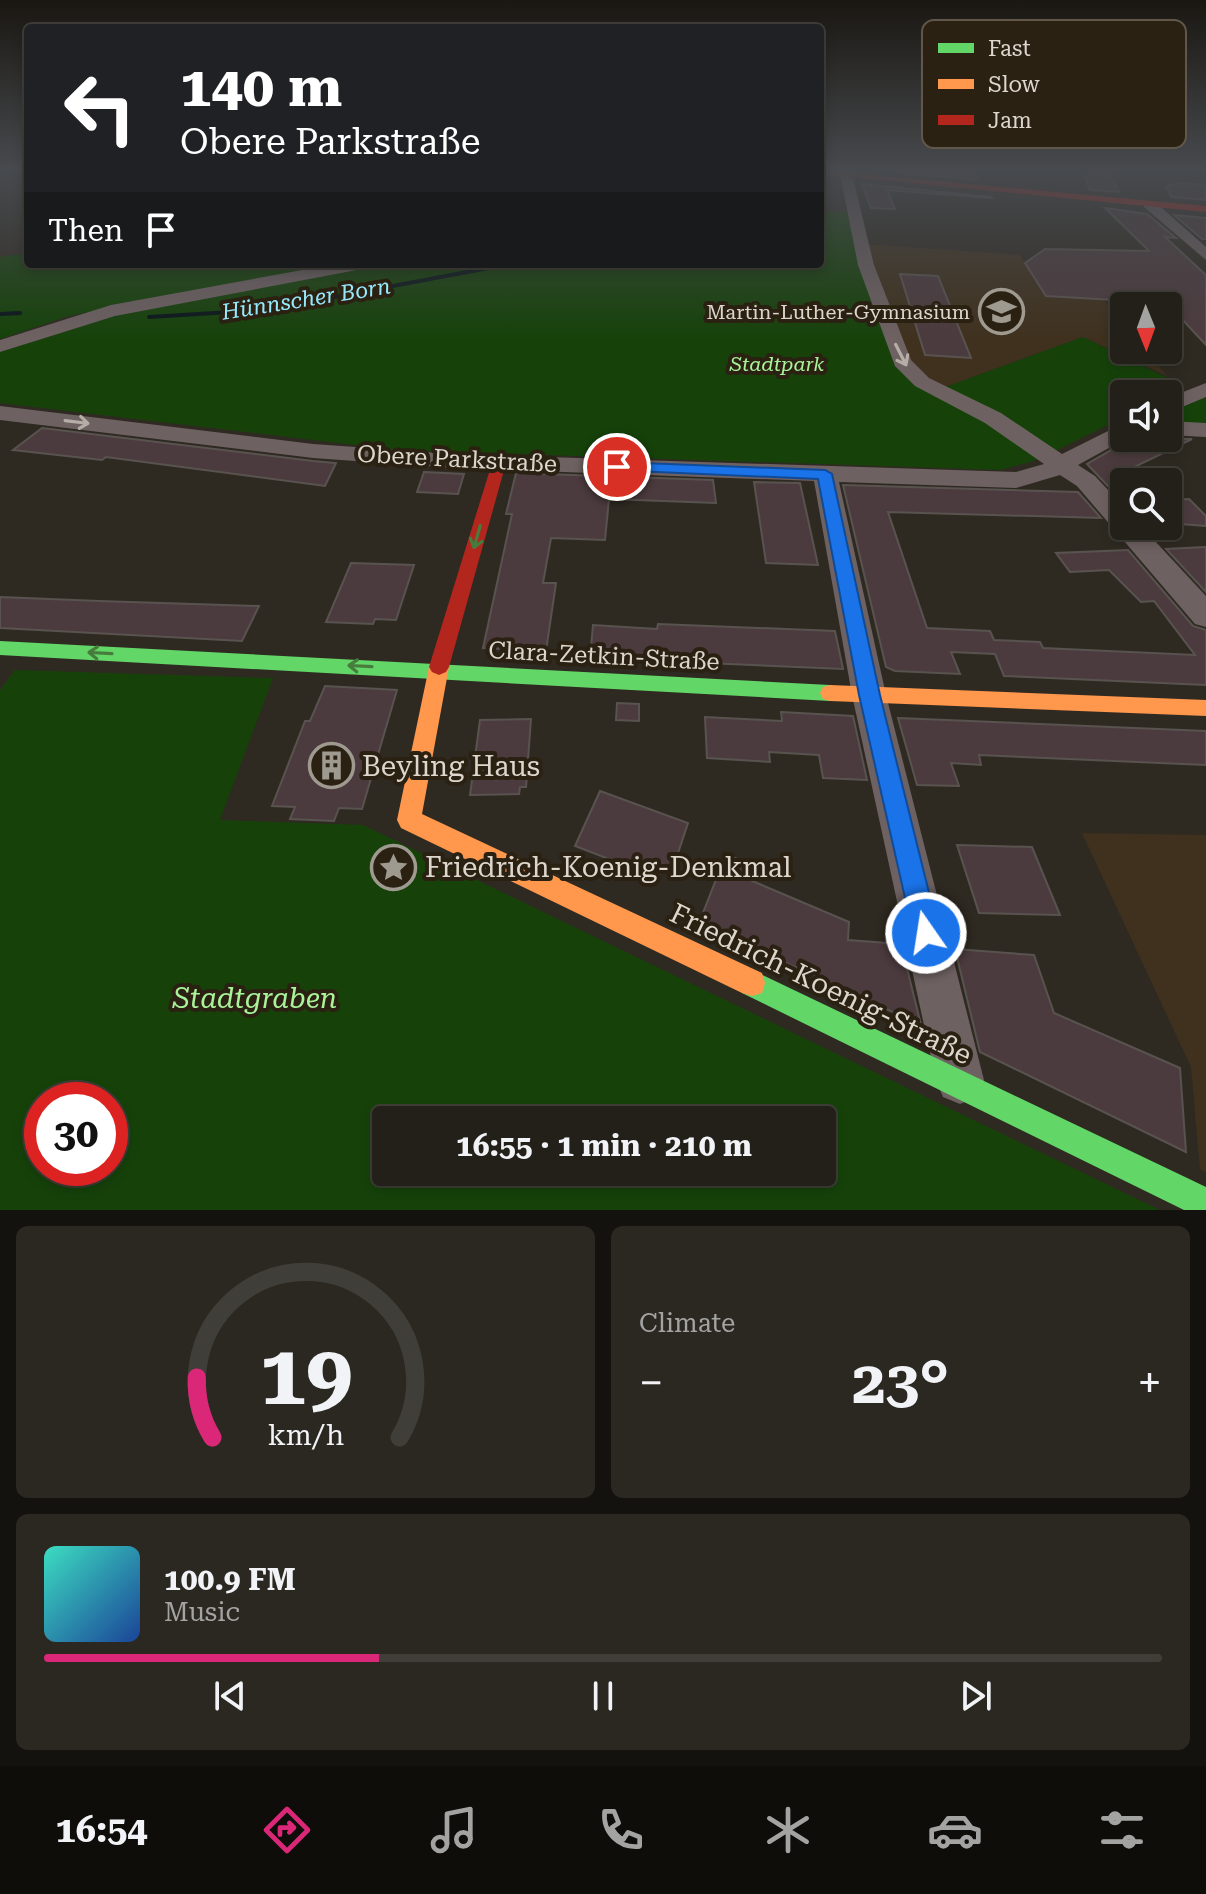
<!DOCTYPE html>
<html lang="en">
<head>
<meta charset="utf-8">
<style>
	body { margin:0; font-family:"Roboto Serif",serif; background:#2b2822; color:#f1f3f6; height:100vh; display:flex; flex-direction:column; font-size:30px; white-space:nowrap }
	* { box-sizing:border-box; margin:0 }
	p { font-size:26px; color:#a3a3a2 }
	.icon { flex:none; width:44px; height:44px; fill:none; stroke:currentColor; stroke-width:2; stroke-linecap:round; stroke-linejoin:round }
	.map { position:relative; height:1210px; overflow:hidden }
	.side { display:flex; flex-direction:column; gap:16px; padding:16px; background:#13120e; flex:1 }
	.side>* { flex:none }
	.top-card { position:absolute; left:24px; top:24px; width:800px; height:244px; border-radius:8px; box-shadow:0 4px 12px #0003,0 0 0 2px #403e38; background:#202124; color:#fff; overflow:hidden }
	.needle { width:52px; rotate:179deg }
	.tools { position:absolute; left:1110px; top:292px; display:grid; gap:16px }
	.tools a { display:grid; place-items:center; width:72px; height:72px; border-radius:8px; background:#232019; box-shadow:0 4px 12px #0003,0 0 0 2px #403e38; font-size:40px }
	.speed { position:absolute; left:24px; top:1082px; display:flex; gap:16px; font-size:40px; font-weight:700; text-align:center }
	.speed>* { display:grid; place-content:center; width:104px; height:104px; border-radius:50%; background:#232019; box-shadow:0 4px 12px #0003,0 0 0 2px #403e38; line-height:1 }
	.speed .limit { border:12px solid #d22; background:#fff; color:#111 }
	.pin { position:absolute; display:grid; place-items:center; width:68px; height:68px; color:#fff; margin:-34px; border:4px solid #fff; border-radius:50%; box-shadow:0 2px 8px #0007 }
	.me { position:absolute; width:88px; margin:-44px; rotate:347deg; stroke-linejoin:round; filter:drop-shadow(0 0 6px #0008) }
	.turn { display:flex; align-items:center; gap:28px; height:168px; padding:0 24px; font-size:36px }
	.turn .icon { width:104px; height:104px; stroke-width:2.5 }
	.turn b { display:block; font-size:56px; line-height:68px }
	.then { display:flex; align-items:center; height:76px; padding:0 24px; background:#0003; gap:16px; font-size:30px }
	.big { font-size:60px; font-weight:700; line-height:1.1 }
	.side .card { flex:1; display:flex; flex-direction:column; justify-content:center; gap:12px; min-width:0; padding:0 28px; border-radius:12px; background:#2b2822 }
	.side .dial { align-items:center; gap:0 }
	.dial svg { height:208px; overflow:visible; fill:none; stroke:#403e38; stroke-width:7; stroke-linecap:round; text-anchor:middle }
	.dial text { fill:#f1f3f6; stroke:none }
	.song { display:flex; align-items:center; gap:24px }
	.cover { width:96px; height:96px; border-radius:12px; background:linear-gradient(135deg,hsl(170 70% 55%),hsl(220 70% 35%)) }
	.played { height:8px; border-radius:4px; background:linear-gradient(90deg,#db2777 30%,#403e38 30%) }
	.keys { display:flex; justify-content:space-around; direction:ltr }
	.heat { display:flex; justify-content:space-between; align-items:center; font-size:44px; direction:ltr }
	.side .tiles { flex:1; display:grid; gap:16px; grid-template-columns:1fr 1fr }
	.card:last-child { grid-column:span 2 }
	.trip { position:absolute; left:372px; top:1106px; width:464px; height:80px; border-radius:8px; background:#232019; box-shadow:0 4px 12px #0003,0 0 0 2px #403e38; font-weight:700; line-height:80px; text-align:center }
	.tabs { display:flex; height:128px; justify-content:space-around; align-items:center; background:#0e0d0a; color:#a3a3a2 }
	.tabs .icon { width:56px; height:56px }
	.tabs .on { color:#db2777 }
	.tabs b { font-size:36px; color:#f1f3f6 }
	.map>svg:first-child { display:block }
	.built { fill:#3f311e }
	.green { fill:#16420a; fill-rule:evenodd }
	.lines { fill:none; stroke-linecap:round; stroke-linejoin:round }
	.stream { stroke:#091619; stroke-width:4 }
	.building { fill:#4c3b3e; stroke:#595350; stroke-width:2 }
	.street { fill:#6e6162; fill-rule:evenodd }
	.fast { fill:#63d668; fill-rule:evenodd }
	.slow { fill:#ff974d; fill-rule:evenodd }
	.jam { fill:#b3261e; fill-rule:evenodd }
	.oneway { stroke:#b6ada7 }
	.oneway2 { stroke:#477c3d }
	.route { fill:#1a73e8; stroke:#114b97; stroke-width:2 }
	.labels { text-anchor:middle; dominant-baseline:central; stroke-width:8; stroke-linejoin:round; paint-order:stroke }
	.far-poi-label { font-size:20px; fill:#dcd6cc; stroke:#2b2112; text-anchor:end }
	.far-park-label { font-size:20px; font-style:italic; fill:#a9f49a; stroke:#2b2112 }
	.far-water-label { font-size:22px; font-style:italic; fill:#96e9fc; stroke:#2b2112 }
	.street-label { font-size:24px; fill:#dcd6cc; stroke:#2b2112 }
	.near-poi-label { font-size:28px; fill:#dcd6cc; stroke:#2b2112; text-anchor:start }
	.near-street-label { font-size:28px; fill:#dcd6cc; stroke:#2b2112 }
	.near-park-label { font-size:28px; font-style:italic; fill:#a9f49a; stroke:#2b2112 }
	.key { fill:#2b2112; stroke:#60574a; stroke-width:2 }
	.key-label { font-size:22px; fill:#dcd6cc }
</style>
</head>
<body>
<div class="map">
<svg width="1206" height="1210" viewBox="0 0 1206 1210">
	<rect width="100%" height="100%" fill="#2f2a21"/>
	<g class="built">
		<path d="M864,244L1020,255L1046,296L1103,299L1124,324V350H1145L1167,376L1083,337L937,390L908,365Z"/>
		<path d="M1082,833L1206,835V1172L1200,1169L1191,1067Z"/>
	</g>
	<g class="green">
		<path d="M820,211L850,213L899,362L1026,447L1037,460L1000,470L397,450L0,403V352L117,315L379,264H820Z"/>
		<path d="M28,253V264H336L69,316L0,339V257Z"/>
		<path d="M1083,337L1184,386L1168,394H1124V417L1047,455L937,390Z"/>
		<path d="M1206,397V427L1168,423V413Z"/>
		<path d="M15,670L273,678L220,820L363,825L1160,1210H0V690ZM42,1100H110V1168H42ZM386,1120H822V1172H386Z"/>
	</g>
	<g class="lines">
		<g class="stream">
			<path d="M0,314L20,313"/>
			<path d="M149,317L265,310L510,264"/>
		</g>
	</g>
	<g class="building">
		<path d="M899,169H972L979,180L895,173Z"/>
		<path d="M1082,169H1108L1119,192L1090,190Z"/>
		<path d="M1180,183L1206,185V200L1171,197L1166,186Z"/>
		<path d="M862,184L991,197L992,198L887,190L895,209L871,208Z"/>
		<path d="M1105,208L1147,214L1176,238L1165,237L1206,275V345L1167,303L1046,296L1025,263L1045,249L1149,251Z"/>
		<path d="M1174,215L1206,218V239H1202Z"/>
		<path d="M900,274L938,276L971,358L925,355Z"/>
		<path d="M42,428L313,461L336,463L325,486L106,457L102,460L13,450Z"/>
		<path d="M1132,438L1192,439L1128,470L1139,482H1124V503L1087,464Z"/>
		<path d="M424,472L464,474L458,494L417,492Z"/>
		<path d="M516,473L713,480L716,503L609,499L605,540L551,538L543,583H556L546,651L483,648L512,514H506Z"/>
		<path d="M754,482L800,483L818,565L766,563Z"/>
		<path d="M843,485L1078,492L1101,518L888,512L927,628L990,631L994,640L1040,642L1043,648L1195,655L1154,601L1141,602L1109,570L1070,572L1056,553L1128,550L1193,626L1206,630V685L1004,676L995,654L951,652L960,674L895,671L886,667Z"/>
		<path d="M1189,499L1206,516V526L1168,523V500Z"/>
		<path d="M1206,547V592L1166,549Z"/>
		<path d="M351,563L414,565L396,620L375,619L373,624L326,622Z"/>
		<path d="M0,597L99,601L259,606L242,641L0,628Z"/>
		<path d="M658,624L835,631L843,669L590,658L593,625L657,629Z"/>
		<path d="M325,686L397,690L362,809L339,808L334,821L290,819L295,807L272,806L305,721H310Z"/>
		<path d="M617,703L639,704V721L616,720Z"/>
		<path d="M781,712L853,716L867,780L823,778L819,755L769,752L770,762L707,758L705,717L782,721Z"/>
		<path d="M898,718L1206,731V765L979,755L981,765L951,763L959,786L917,785Z"/>
		<path d="M531,719L526,787H520L519,794L470,795L480,720Z"/>
		<path d="M600,791L688,823L673,868L663,864L658,878L575,846Z"/>
		<path d="M957,845L1032,847L1060,915L979,913Z"/>
		<path d="M726,854L755,867L750,880L849,922L848,940L901,944L921,1025L699,923Z"/>
		<path d="M955,949L1034,955L1054,1013L1180,1068L1186,1152L980,1052Z"/>
	</g>
	<g class="lines">
		<g class="street">
			<path d="M846,170L852,174L874,265L911,360L929,378L1001,413L1062,454L1124,423L1127,438L1078,465L1095,476L1124,507V526H1141L1206,596V627L1195,624L1077,486L1060,475L1016,488L839,482L886,695L984,1080L977,1097L960,1104L943,1097L936,1080L852,695L814,481L454,468L313,458L0,420V406L313,444L454,454L1016,472L1044,464L985,423L915,386L895,366L858,265L840,174Z"/>
			<path d="M1144,201H1154L1206,247V260L1144,207Z"/>
			<path d="M335,264H370L362,269L115,316L0,352V340L111,305Z"/>
			<path d="M1206,383V397L1168,413V398Z"/>
			<path d="M1168,421L1206,423V437L1168,435Z"/>
		</g>
		<g class="fast">
			<path d="M0,641L830,685L837,687L840,693L837,699L830,701L0,655Z"/>
			<path d="M752,970L1206,1187V1210H1184L742,993L739,983L742,973Z"/>
		</g>
		<g class="slow">
			<path d="M439,659L446,662L449,667L422,814L762,973L765,983L762,993L752,996L742,993L401,828L397,820L429,667L432,662Z"/>
			<path d="M830,685L1206,700V716L830,701L823,699L820,693L823,687Z"/>
		</g>
		<g class="jam">
			<path d="M820,170L1206,206V212L820,174Z"/>
			<path d="M499,459L506,463L449,667L446,672L439,675L432,672L429,667L492,463Z"/>
		</g>
	</g>
	<defs><path id="oneway-shaft" d="M-6 0H5M1.5-3L5.5 0L1.5 3" fill="none" stroke-width="1.6" stroke-linecap="round" stroke-linejoin="round" transform="scale(2)"/></defs>
	<g class="oneway">
		<use href="#oneway-shaft" transform="translate(901 355) rotate(63)"/>
		<use href="#oneway-shaft" transform="translate(77 422) rotate(7)"/>
	</g>
	<g class="oneway2">
		<use href="#oneway-shaft" transform="translate(477 537) rotate(106)"/>
		<use href="#oneway-shaft" transform="translate(100 653) rotate(-177)"/>
		<use href="#oneway-shaft" transform="translate(360 666) rotate(-177)"/>
	</g>
	<linearGradient id="sky" x2="0" y2="1"><stop stop-color="#1a1712"/><stop offset="0.5" stop-color="#474a4e"/><stop offset="1" stop-color="#474a4e" stop-opacity="0"/></linearGradient>
	<rect width="1206" height="339" fill="url(#sky)"/>
	<path class="route" d="M617,462L825,470L832,474L880,695L939,933L935,943L926,946L916,943L913,933L859,695L818,479L612,470V464Z"/>
	<defs>
		<symbol id="school-ring" viewBox="-11 -11 22 22"><circle r="9.5" fill="#2b2112" stroke="#9f9a90" stroke-width="1.5"/><path d="M0-5L7-2L0 1L-7-2ZM-4 1L0 2.5L4 1V4Q0 6-4 4Z" fill="#9f9a90"/></symbol>
		<symbol id="building-ring" viewBox="-11 -11 22 22"><circle r="9.5" fill="#2b2112" stroke="#9f9a90" stroke-width="1.5"/><path d="M-4-6H4V6H1V3H-1V6H-4ZM-2.5-4.3h1.7v1.8h-1.7ZM.8-4.3h1.7v1.8H.8ZM-2.5-1h1.7V.8h-1.7ZM.8-1h1.7V.8H.8Z" fill="#9f9a90"/></symbol>
		<symbol id="sight-ring" viewBox="-11 -11 22 22"><circle r="9.5" fill="#2b2112" stroke="#9f9a90" stroke-width="1.5"/><path d="M0-6L1.8-2.2L6-1.7L2.9 1.2L3.7 5.4L0 3.3L-3.7 5.4L-2.9 1.2L-6-1.7L-1.8-2.2Z" fill="#9f9a90"/></symbol>
	</defs>
	<g fill-rule="evenodd">
		<use href="#school-ring" x="976" y="286" width="51" height="51"/>
		<use href="#building-ring" x="306" y="740" width="51" height="51"/>
		<use href="#sight-ring" x="368" y="842" width="51" height="51"/>
	</g>
	<g class="labels">
		<g class="far-poi-label">
			<text x="970" y="312">Martin-Luther-Gymnasium</text>
		</g>
		<g class="far-park-label">
			<text x="777" y="364">Stadtpark</text>
		</g>
		<g class="far-water-label">
			<text transform="translate(306 299) rotate(-9)">Hünnscher Born</text>
		</g>
		<g class="street-label">
			<text transform="translate(457 459) rotate(3)">Obere Parkstraße</text>
			<text transform="translate(604 656) rotate(3)">Clara-Zetkin-Straße</text>
		</g>
		<g class="near-poi-label">
			<text x="362" y="766">Beyling Haus</text>
			<text x="425" y="867">Friedrich-Koenig-Denkmal</text>
		</g>
		<g class="near-street-label">
			<text transform="translate(821 984) rotate(26)">Friedrich-Koenig-Straße</text>
		</g>
		<g class="near-park-label">
			<text x="255" y="998">Stadtgraben</text>
		</g>
	</g>
	<rect x="922" y="20" width="264" height="128" rx="12" class="key"/>
	<rect x="938" y="43" width="36" height="10" fill="#63d668"/>
	<rect x="938" y="79" width="36" height="10" fill="#ff974d"/>
	<rect x="938" y="115" width="36" height="10" fill="#b3261e"/>
	<g class="key-label">
		<text x="988" y="56">Fast</text>
		<text x="988" y="92">Slow</text>
		<text x="988" y="128">Jam</text>
	</g>
</svg>
<div class="tools">
<a><svg class="needle" viewBox="-14 -14 28 28"><path d="M0-13l5 13h-10z" fill="#e53935"/><path d="M0 13l5-13h-10z" fill="#a3a3a2"/></svg></a>
<a><svg class="icon" aria-label="sound" viewBox="0 0 24 24"><path d="M4 9h4l5-4v14l-5-4H4zM17 9q2 3 0 6"/></svg></a>
<a><svg class="icon" aria-label="search" viewBox="0 0 24 24"><circle cx="10" cy="10" r="6"/><path d="M15 15l6 6"/></svg></a>
</div>
<div class="speed"><div class="limit">30</div></div>
<div class="pin" style="left:617px;top:467px;background:#d93025"><svg class="icon" aria-label="arrive" viewBox="0 0 24 24"><path d="M6 21V4h12l-3 4 3 4H6"/></svg></div>
<svg class="me" style="left:926px;top:933px" viewBox="-20 -20 40 40"><circle r="17" fill="#1a73e8" stroke="#fff" stroke-width="3"/><path d="M0-11L8 9 0 5-8 9z" fill="#fff"/></svg>
<div class="trip">16:55 · 1 min · 210 m</div>
<div class="top-card">
<div class="turn"><svg class="icon" aria-label="left" viewBox="0 0 24 24"><path d="M17 20v-9H6M10 6l-5 5 5 5"/></svg><div><b>140 m</b>Obere Parkstraße</div></div>
<div class="then">Then<svg class="icon" aria-label="arrive" viewBox="0 0 24 24"><path d="M6 21V4h12l-3 4 3 4H6"/></svg></div>
</div>
</div>
<section class="side">
<div class="tiles">
<div class="card dial"><svg viewBox="0 0 100 80">
<path d="M14 69A42 42 0 1 1 86 69"/>
<path d="M14 69A42 42 0 0 1 8 46" stroke="#db2777"/>
<text x="50" y="56" font-size="32" font-weight="700">19</text>
<text x="50" y="72" font-size="11">km/h</text>
</svg></div>
<div class="card"><p>Climate</p>
<div class="heat"><a>−</a><b class="big">23°</b><a>+</a></div>
</div>
<div class="card">
<div class="song"><i class="cover"></i><div><b>100.9 FM</b><p>Music</p></div></div>
<div class="played"></div>
<div class="keys"><svg class="icon" aria-label="previous" viewBox="0 0 24 24"><path d="M18 5L8 12l10 7zM5 5v14"/></svg><svg class="icon" aria-label="pause" viewBox="0 0 24 24"><path d="M8 5v14M16 5v14"/></svg><svg class="icon" aria-label="next" viewBox="0 0 24 24"><path d="M6 5l10 7-10 7zM19 5v14"/></svg></div>
</div>
</div>
</section>
<nav class="tabs">
<b>16:54</b>
<svg class="icon on" aria-label="directions" viewBox="0 0 24 24"><path d="M12 3l9 9-9 9-9-9zM9 14v-3h6M13 9l2 2-2 2"/></svg>
<svg class="icon" aria-label="music" viewBox="0 0 24 24"><path d="M9 18V5l10-2v13"/><circle cx="6" cy="18" r="3"/><circle cx="16" cy="16" r="3"/></svg>
<svg class="icon" aria-label="phone" viewBox="0 0 24 24"><path d="M5 4h4l2 5-3 2q2 4 5 5l2-3 5 2v4C11 20 4 13 5 4z"/></svg>
<svg class="icon" aria-label="climate" viewBox="0 0 24 24"><path d="M12 3v18M4 7l16 10M4 17L20 7"/></svg>
<svg class="icon" aria-label="car" viewBox="0 0 24 24"><path d="M5 17H2v-5l4-1 3-4h7l3 4 3 1v5h-3M9 17h6M6 11h13"/><circle cx="7" cy="17" r="2"/><circle cx="17" cy="17" r="2"/></svg>
<svg class="icon" aria-label="filters" viewBox="0 0 24 24"><path d="M4 7h16M4 17h16"/><circle cx="9" cy="7" r="2"/><circle cx="15" cy="17" r="2"/></svg>
</nav>
</body>
</html>
